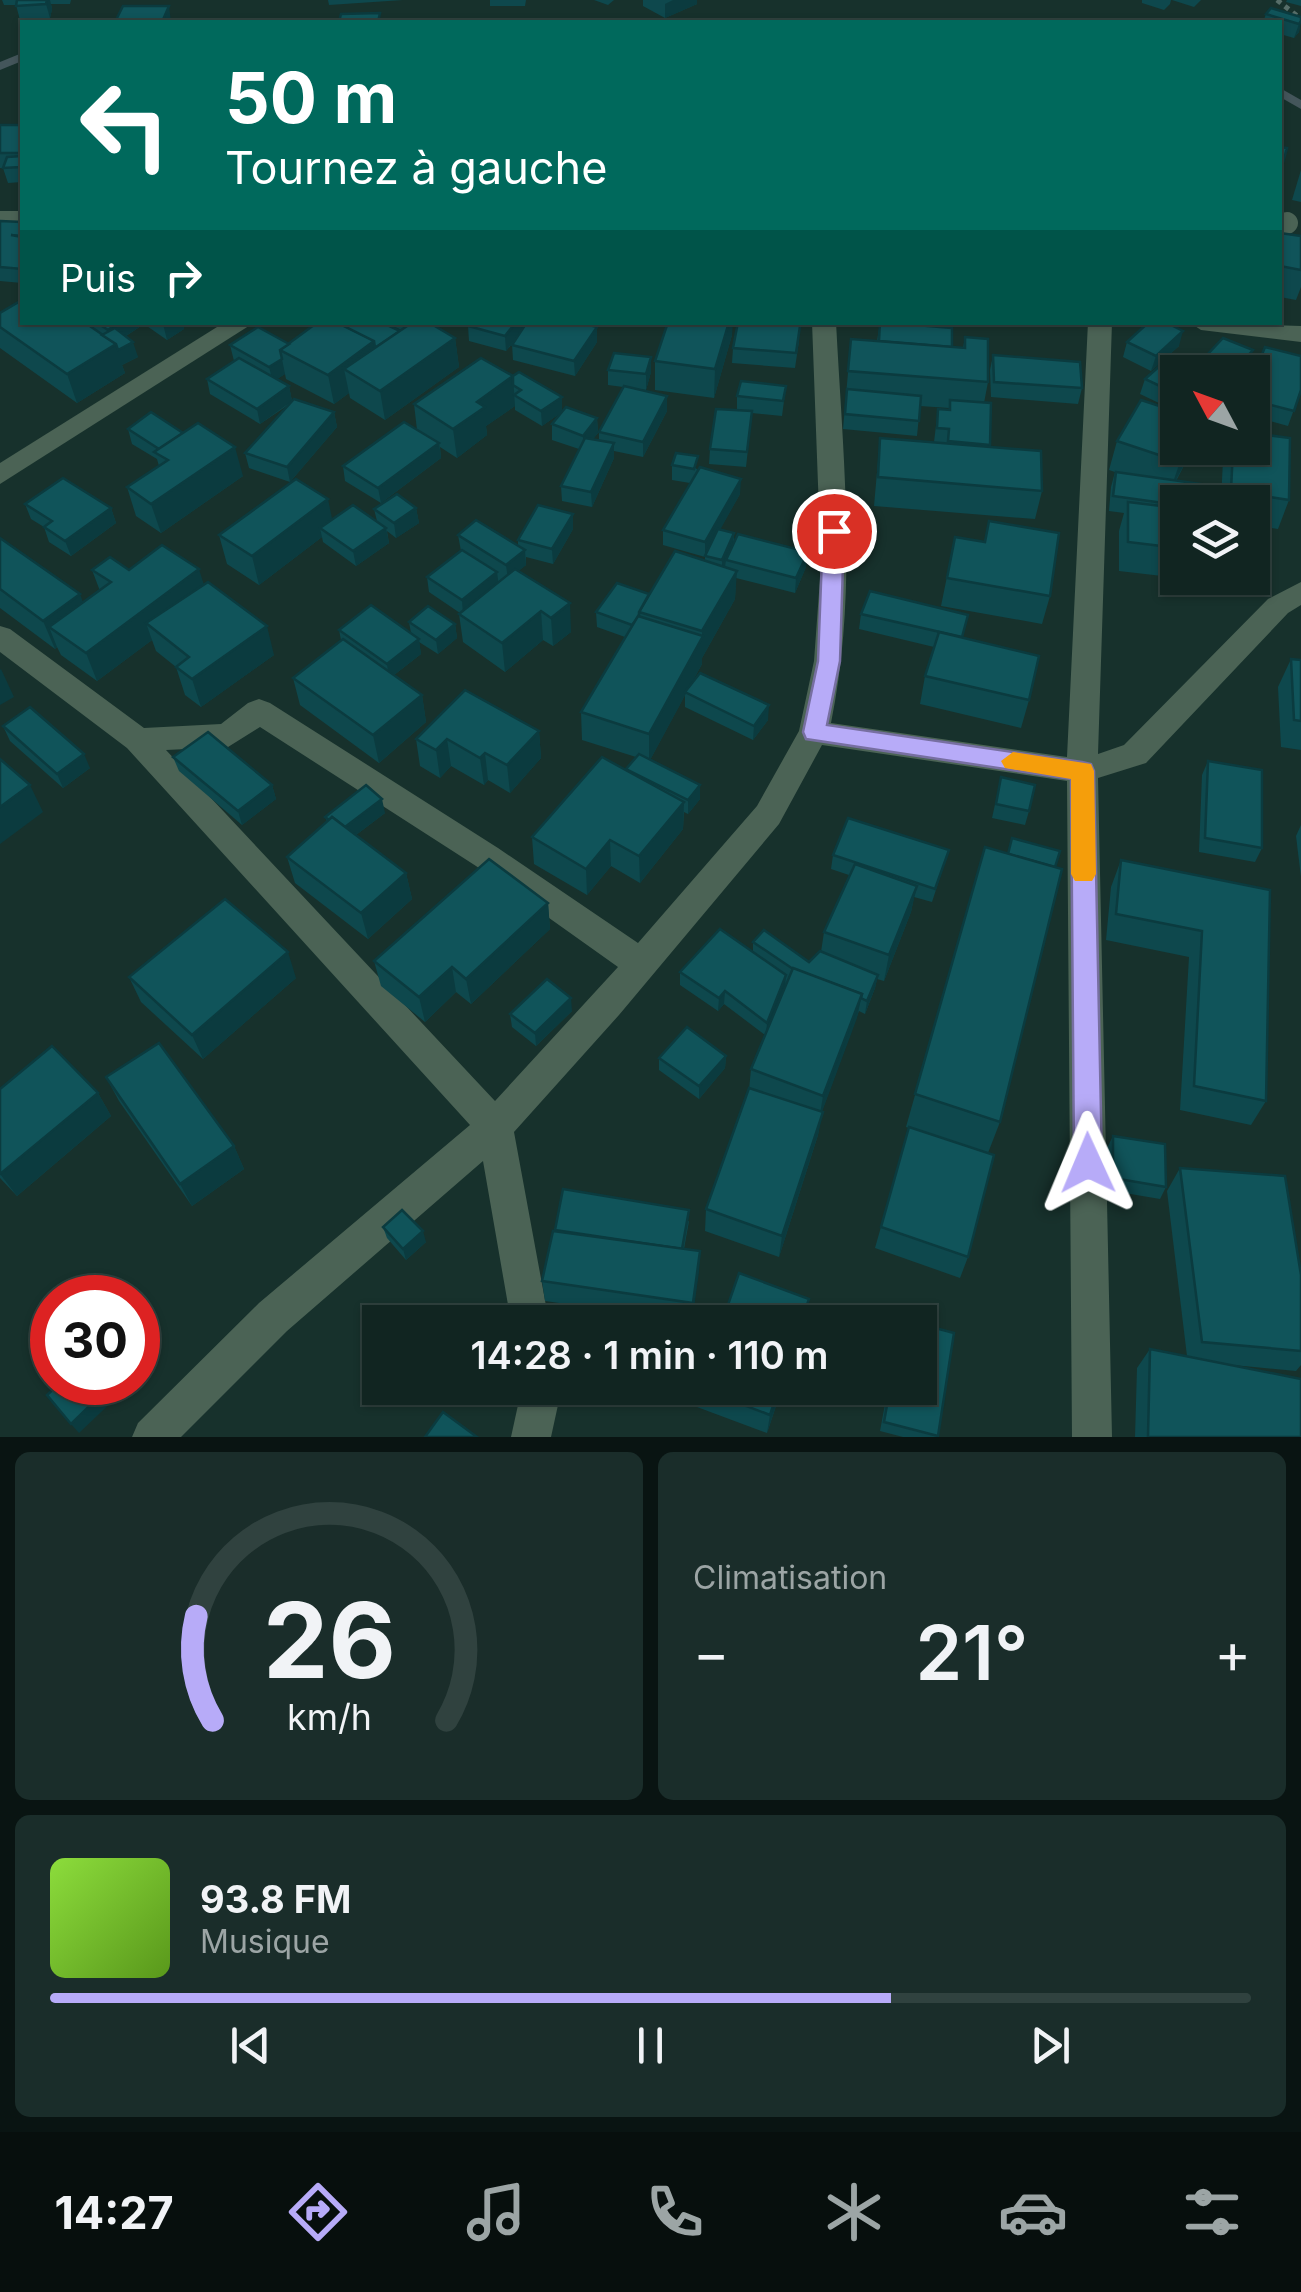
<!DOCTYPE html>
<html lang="fr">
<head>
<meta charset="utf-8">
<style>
	body { margin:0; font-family:Inter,sans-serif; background:#1a2d2a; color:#f1f3f6; height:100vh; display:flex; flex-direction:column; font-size:38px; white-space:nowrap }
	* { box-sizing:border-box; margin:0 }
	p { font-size:32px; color:#9ca5a5 }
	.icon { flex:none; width:55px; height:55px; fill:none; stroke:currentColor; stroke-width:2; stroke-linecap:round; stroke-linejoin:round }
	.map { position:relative; height:1437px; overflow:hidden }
	.side { display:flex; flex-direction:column; gap:15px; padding:15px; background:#091412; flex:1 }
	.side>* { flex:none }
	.banner { position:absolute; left:20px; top:20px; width:1262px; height:305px; border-radius:0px; box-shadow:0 2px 8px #0004,0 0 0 2px #30423f; background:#00695c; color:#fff; overflow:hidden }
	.needle { width:65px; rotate:311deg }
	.buttons { position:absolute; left:1160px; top:355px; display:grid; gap:20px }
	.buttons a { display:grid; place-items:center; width:110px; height:110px; border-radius:0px; background:#112521; box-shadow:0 2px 8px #0004,0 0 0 2px #30423f; font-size:50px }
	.speed { position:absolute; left:30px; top:1275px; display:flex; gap:20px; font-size:50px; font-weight:700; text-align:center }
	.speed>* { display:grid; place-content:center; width:130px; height:130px; border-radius:50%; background:#112521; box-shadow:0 2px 8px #0004,0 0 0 2px #30423f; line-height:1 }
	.speed .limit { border:15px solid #d22; background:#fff; color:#111 }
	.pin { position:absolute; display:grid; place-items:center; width:85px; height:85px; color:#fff; margin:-42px; border:5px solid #fff; border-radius:50%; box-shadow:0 2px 10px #0007 }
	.me { position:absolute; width:110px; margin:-55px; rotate:359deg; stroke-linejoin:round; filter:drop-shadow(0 0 8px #0008) }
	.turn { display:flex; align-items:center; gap:35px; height:210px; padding:0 40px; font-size:45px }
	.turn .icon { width:130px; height:130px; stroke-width:2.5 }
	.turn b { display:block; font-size:70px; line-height:85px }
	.then { display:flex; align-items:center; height:95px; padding:0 40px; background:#0003; gap:20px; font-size:38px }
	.big { font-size:75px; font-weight:600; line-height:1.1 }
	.side .card { flex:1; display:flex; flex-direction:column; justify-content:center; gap:15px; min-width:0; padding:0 35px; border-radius:15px; background:#1a2d2a }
	.side .dial { align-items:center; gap:0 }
	.dial svg { height:260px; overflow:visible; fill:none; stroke:#30423f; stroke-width:7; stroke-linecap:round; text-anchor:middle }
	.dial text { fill:#f1f3f6; stroke:none }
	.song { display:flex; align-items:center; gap:30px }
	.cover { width:120px; height:120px; border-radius:15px; background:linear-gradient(135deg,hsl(90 70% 55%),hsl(90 70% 35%)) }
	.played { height:10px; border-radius:5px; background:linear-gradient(90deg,#b7abf8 70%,#30423f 70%) }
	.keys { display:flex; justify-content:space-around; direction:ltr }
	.heat { display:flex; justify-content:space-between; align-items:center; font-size:55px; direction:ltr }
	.side .tiles { flex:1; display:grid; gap:15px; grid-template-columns:1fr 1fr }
	.card:last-child { grid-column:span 2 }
	.trip { position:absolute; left:362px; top:1305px; width:575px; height:100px; border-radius:0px; background:#112521; box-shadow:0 2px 8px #0004,0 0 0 2px #30423f; font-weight:600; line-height:100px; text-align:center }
	.tabs { display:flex; height:160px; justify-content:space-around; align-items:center; background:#070f0d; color:#9ca5a5 }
	.tabs .icon { width:70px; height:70px }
	.tabs .active { color:#b7abf8 }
	.tabs b { font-size:45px; color:#f1f3f6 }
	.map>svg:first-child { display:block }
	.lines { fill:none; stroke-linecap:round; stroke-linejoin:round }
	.stream { fill:#44565b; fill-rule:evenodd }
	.path { stroke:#576e69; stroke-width:5; stroke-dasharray:5 5; stroke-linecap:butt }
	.lane { stroke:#4b6355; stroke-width:22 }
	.street { fill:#4b6355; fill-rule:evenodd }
	.wall { fill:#0e484d }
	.shaded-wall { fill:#0b3b3f }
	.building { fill:#10545a; stroke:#0b3b3f; stroke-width:2.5 }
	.route { fill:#b7abf8; stroke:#776fa1; stroke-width:2.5 }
	.slow { fill:#f59e0b }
</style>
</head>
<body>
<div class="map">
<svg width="1301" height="1437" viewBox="0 0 1301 1437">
	<rect width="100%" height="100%" fill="#17312c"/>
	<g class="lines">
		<g class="stream">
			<path d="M22,53V61L0,70V62Z"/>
			<path d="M1280,88L1301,100V109L1280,97Z"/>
		</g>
		<path class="path" d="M1277,0L1301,19"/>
		<path class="lane" d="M1280,225L1287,223"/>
		<g class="street">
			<rect x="0" y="211" width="22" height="14"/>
			<path d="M225,322H255L0,484V463Z"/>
			<path d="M812,322H836C843,457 858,590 831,723L1067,757L1088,322H1112L1098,754L1124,745L1268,599L1301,582V605L1288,613L1146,763L1098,778L1112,1437H1072L1067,781L822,745L779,824L619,1015L514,1132L549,1322H511L483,1161L287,1331L181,1437H132L138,1423L259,1303L470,1125L127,748L0,652V626L10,629L144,728L221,724L248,703L259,699L270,703L498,848L638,943L757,806L799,731L814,661L821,565ZM260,727L476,866L618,967L495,1101L166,750L228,747Z"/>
			<path d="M1189,322L1301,326V342L1201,330Z"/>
			<path d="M516,1388H556L558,1405L551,1437H511L518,1405Z"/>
		</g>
	</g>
	<g class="wall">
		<path d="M2,0H71L70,4H51L52,9L50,18L20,20L16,5H4Z"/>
		<path d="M328,0H403L329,5Z"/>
		<path d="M490,0H526L525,6H490Z"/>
		<path d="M594,0H614L608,5Z"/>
		<path d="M643,0H697V4L665,18L643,6Z"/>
		<path d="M1142,0H1171L1170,4L1164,10L1142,3Z"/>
		<path d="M1172,0H1201L1194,7Z"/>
		<path d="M1287,0H1301V6L1286,2Z"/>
		<path d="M1266,14L1301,17L1299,32L1294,38L1280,34V22H1263Z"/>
		<path d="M0,125H22V184V182L8,183L3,168H0Z"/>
		<path d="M1301,170V202L1292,200Z"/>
		<path d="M0,221L22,222V283L0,281Z"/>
		<path d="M1280,233L1301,236V287L1296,300L1280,297Z"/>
		<path d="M0,313L22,322H183L184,329L167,340L144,324L126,336L138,357L122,365L125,373L77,403L0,348Z"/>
		<path d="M312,322H381L400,331L402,330L383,322H428L455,338L459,367L385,420L350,398L349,393L334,404L286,379L285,374L277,379L289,386L292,401L334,412L337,427L290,482L249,468L245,453L291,403L260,424L210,394L207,379L234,361L230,345L289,344L313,326Z"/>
		<path d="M880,322L952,347L963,348L965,337L988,382L984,403H991L989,447L1042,491L1035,519L874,506L880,438L934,442L938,409L948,410L949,408L920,406L917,436L843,429L851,339L877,341Z"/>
		<path d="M468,326L597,342L575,376L513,360L512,344L506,351L469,341Z"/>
		<path d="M732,335L714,398L655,390V361Z"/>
		<path d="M799,341L795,368L732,363L733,348Z"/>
		<path d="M1127,342L1179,346L1151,371L1123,357Z"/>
		<path d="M993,355L1082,388L1078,404L991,397L990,370Z"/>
		<path d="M608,370L651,372L646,390L630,388L667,411L643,457L614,451V458L592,507L562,501L561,486L579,449L552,440V424L562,412L542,426L515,410V406L486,426L487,435L457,458L440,447L441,458L381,503L345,481L343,466L417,430L414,404L513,376L562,397V412L597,418L598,433L593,439L599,441V432L623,387L608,385Z"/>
		<path d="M1178,372L1177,387L1159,403L1140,394L1145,379Z"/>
		<path d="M1252,379L1301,390L1288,426L1252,416Z"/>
		<path d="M786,386L782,416L752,413L746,467L709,464L710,449L737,410V396Z"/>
		<path d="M128,429L243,476L161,533L136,516L127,487L159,466L157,459L132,444Z"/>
		<path d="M1117,441L1178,448H1193L1176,481L1178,502V578H1243L1240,585L1119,571V531L1124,513L1109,511L1111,487L1115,472L1109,470Z"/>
		<path d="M1228,448H1252L1289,500L1278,529L1252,525V502H1221L1223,459Z"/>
		<path d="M676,453L698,470L740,494L720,529L734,533V542L806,567L795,593L736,578L735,599L702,658V664L690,686L768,720L753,740L685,707V695L650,760L700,785V799L688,814L684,812L683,829L640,883L611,866L587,895L534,864L532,837L626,770L636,757L582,740L581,712L625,637L597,627L596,612L649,594L705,561V557L663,545V530L690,483L672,480V465Z"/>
		<path d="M25,504L111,508L116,523L71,556L49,542L44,527L31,519Z"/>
		<path d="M416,508L419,523L396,538L387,531L389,543L356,566L323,542L322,537L259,585L227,564L219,535L332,519L377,521L374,509Z"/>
		<path d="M573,514V529L553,564L526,557V565L518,571L571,632L553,646L543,640L505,672L463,642L459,614L460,613L429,592L427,577L461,551L458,535L518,546V540Z"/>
		<path d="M989,521L1050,596L1042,624L941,606L955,537L984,542Z"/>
		<path d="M0,538L83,603L100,591L92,570H129L204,584L274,655L201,707L185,695L176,667L156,651L152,640L97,681L61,655L57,647L55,649L0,608Z"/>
		<path d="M861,614L963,638L1029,700L1021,728L920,704L925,676L934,647L859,629Z"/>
		<path d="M409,622L455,624L457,638L438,654L419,642L421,654L394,675L422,695L426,722L379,763L300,705L293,678L341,640L339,630L411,633Z"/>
		<path d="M1291,659L1301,660V750L1281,747L1278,687Z"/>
		<path d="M3,726L90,768L63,788L10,741Z"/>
		<path d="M539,731L541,758L510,793L488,780L484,785L451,766L440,778L420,766L416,739Z"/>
		<path d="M173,757L272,785L276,799L242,825L179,771Z"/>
		<path d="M1208,761L1262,848L1255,862L1199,852L1202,775Z"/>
		<path d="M1001,777L1029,811L1025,825L992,818Z"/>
		<path d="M385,813L356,835L406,873L412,899L368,939L295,883L287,857L327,822L325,817Z"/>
		<path d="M1301,825V877L1296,836Z"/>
		<path d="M985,847L1055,867L1000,1122L988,1153L968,1257L960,1278L875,1248L909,1128L906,1127Z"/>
		<path d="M949,850L932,902L914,897L911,912L884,981L877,979L875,988L865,1014L859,1011L822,1111L818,1135L779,1257L705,1231L706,1209L749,1090L751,1069L765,1035L724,1004L718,1011L680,985V972L753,952V942L809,962L821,952L824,932L849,875L831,869L833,855Z"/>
		<path d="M1121,860L1270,890L1266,1101L1251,1125L1180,1110L1189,957L1106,940L1111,887Z"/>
		<path d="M548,903L550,929L471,1004L456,992L425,1022L381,986L374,961Z"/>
		<path d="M129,977L296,978L203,1059L141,1002Z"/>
		<path d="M572,1011L536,1046L512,1027L510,1014Z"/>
		<path d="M726,1056L725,1068L699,1099L659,1070V1058Z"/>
		<path d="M106,1077L234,1146L244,1169L192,1206L119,1101Z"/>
		<path d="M0,1089L98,1093L111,1116L17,1196L0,1178Z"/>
		<path d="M1113,1136L1166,1187L1160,1199L1107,1190V1148Z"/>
		<path d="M1180,1168L1301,1275V1365L1296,1371L1233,1365L1301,1437H1135L1137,1368L1150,1349L1187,1356L1167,1191Z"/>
		<path d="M689,1221L684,1249L700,1251L692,1322L545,1301L542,1281Z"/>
		<path d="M383,1227L426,1242L406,1260L387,1238Z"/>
		<path d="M954,1333L937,1437H903L880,1431L888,1388H920Z"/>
		<path d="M699,1388H782L767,1433L697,1407Z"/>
	</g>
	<g class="shaded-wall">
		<path d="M47,0H50L52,9L50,18L46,4Z"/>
		<path d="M673,0H697V4L665,18V4Z"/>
		<path d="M169,6L171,22H162Z"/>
		<path d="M1301,21L1299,32L1294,38L1299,24Z"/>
		<path d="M119,322H144V324L112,345L108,330Z"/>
		<path d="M166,322H183L184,329L167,340L163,324Z"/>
		<path d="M516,322H528L506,351L505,336Z"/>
		<path d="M729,322H733L732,335L714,398L715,369Z"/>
		<path d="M597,327V342L575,376L574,361Z"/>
		<path d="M1183,331L1179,346L1151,371L1156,356Z"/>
		<path d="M455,338L459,367L385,420L380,391Z"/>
		<path d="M374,341L378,370L344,369L349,393L334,404L328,375Z"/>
		<path d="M133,342L138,357L122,365L125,373L77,403L67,374L116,344Z"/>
		<path d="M1253,350L1248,365L1241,372H1233Z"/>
		<path d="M651,357V372L646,390V374Z"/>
		<path d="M282,359L285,374L273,382L269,367Z"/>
		<path d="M513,376L515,406L486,426L487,435L457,458L453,429L477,402Z"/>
		<path d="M1178,376L1177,387L1159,403L1164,388Z"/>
		<path d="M289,386L292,401L260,424L257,409Z"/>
		<path d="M667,396V411L643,457V442Z"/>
		<path d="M562,397V412L542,426L541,411Z"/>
		<path d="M334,412L337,427L290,482L287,467Z"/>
		<path d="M597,418L598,433L584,451L583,436Z"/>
		<path d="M439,443L441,458L381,503L378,488Z"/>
		<path d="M614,443V458L592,507L591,492Z"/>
		<path d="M235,447L243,476L161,533L151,504Z"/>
		<path d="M1188,448H1193L1170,491L1180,462Z"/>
		<path d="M741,479L740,494L705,557V542Z"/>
		<path d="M328,499L334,528H320L322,537L259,585L252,556Z"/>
		<path d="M111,508L116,523L71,556L65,541Z"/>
		<path d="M416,508L419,523L396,538L394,523Z"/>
		<path d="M573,514V529L553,564L552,549Z"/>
		<path d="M386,528L389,543L356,566L353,551Z"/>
		<path d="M734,533L733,548L726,560L725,567L722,575V560Z"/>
		<path d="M525,550L526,565L508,580L506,565Z"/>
		<path d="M808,552L806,567L795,593L796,578Z"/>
		<path d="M199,569L208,598L146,623L152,640L97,681L86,653Z"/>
		<path d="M737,571L735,599L702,658V664L649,762V734L702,637V631Z"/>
		<path d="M497,572L499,587L463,615L462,600Z"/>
		<path d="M80,594L91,623L49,627L57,647L55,649L43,621Z"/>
		<path d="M570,603L571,632L553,646L551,618Z"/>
		<path d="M541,611L543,640L505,672L502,643Z"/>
		<path d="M455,624L457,638L438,654L436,640Z"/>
		<path d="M267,626L274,655L201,707L192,679Z"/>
		<path d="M419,639L421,654L389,679L387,664Z"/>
		<path d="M1,669L14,697L0,705V670Z"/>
		<path d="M422,695L426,722L379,763L373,735Z"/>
		<path d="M769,705L768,720L753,740L754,726Z"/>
		<path d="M539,731L541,758L510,793L507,765Z"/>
		<path d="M447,739L451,766L440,778L436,750Z"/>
		<path d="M485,753L488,780L484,785L480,758Z"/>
		<path d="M84,754L90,768L63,788L57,774Z"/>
		<path d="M30,785L43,812L0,844V807Z"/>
		<path d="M272,785L276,799L242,825L238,811Z"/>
		<path d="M700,785V799L688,814V800Z"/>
		<path d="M382,799L385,813L344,844L341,831Z"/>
		<path d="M684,802L683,829L640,883L639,856Z"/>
		<path d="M610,840L611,866L587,895L586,869Z"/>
		<path d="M406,873L412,899L368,939L361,913Z"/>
		<path d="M917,886L911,912L884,981L889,955Z"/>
		<path d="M548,903L550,929L471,1004L466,979Z"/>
		<path d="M288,952L296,978L203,1059L192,1035Z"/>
		<path d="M452,967L456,992L425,1022L419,997Z"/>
		<path d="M786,975L785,988L766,1035L767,1023Z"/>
		<path d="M878,975L875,988L865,1014L867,1001Z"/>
		<path d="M725,991L724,1004L718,1011L719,998Z"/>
		<path d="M862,994L857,1018L819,1120L823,1096Z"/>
		<path d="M571,998L572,1011L536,1046L535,1033Z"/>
		<path d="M726,1056L725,1068L699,1099V1086Z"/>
		<path d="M98,1093L111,1116L17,1196L0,1174Z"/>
		<path d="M823,1112L818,1135L779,1257L782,1236Z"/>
		<path d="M234,1146L244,1169L192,1206L180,1184Z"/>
		<path d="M423,1231L426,1242L406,1260L403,1249Z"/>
		<path d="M700,1251L699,1272L692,1322L693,1303Z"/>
		<path d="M112,1384L120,1394L79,1433L71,1424Z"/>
		<path d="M779,1388H782L767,1433L770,1415Z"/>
	</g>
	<g class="building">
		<path d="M17,0H47L46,4L16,6Z"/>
		<path d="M123,6H169L162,22H115Z"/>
		<path d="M1271,8L1301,17V21L1299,24L1266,14Z"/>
		<path d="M380,13L378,22H339L341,14Z"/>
		<rect x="0" y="125" width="22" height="28"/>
		<path d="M1280,147L1287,148L1280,173Z"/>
		<path d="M22,156L21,167L3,168L7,157Z"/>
		<path d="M0,221L22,222V236L11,235L22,237V269L0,267Z"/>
		<path d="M1280,233L1301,236V270L1280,266Z"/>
		<path d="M22,300V322H84L116,344L67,374L0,327V313Z"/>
		<path d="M96,322H119L108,330Z"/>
		<path d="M318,322H336L374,341L328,375L280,350Z"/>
		<path d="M336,322H381L400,331L375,348L374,341Z"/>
		<path d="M413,322H428L455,338L380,391L344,369Z"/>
		<path d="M470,322H516L505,336L468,326Z"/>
		<path d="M527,322H578L597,327L574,361L512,345Z"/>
		<path d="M668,322H729L715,369L655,361Z"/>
		<path d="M738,322H762L800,326L796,353L733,348Z"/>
		<path d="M880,322L952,328V347L879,341Z"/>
		<path d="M1149,322H1165L1183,331L1156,356L1127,342Z"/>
		<path d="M258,327L289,344L280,350L282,359L269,367L230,345Z"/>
		<path d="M115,328L133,342L118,350L116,344L102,335Z"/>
		<path d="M965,337L988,339V382L848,371L851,339L965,348Z"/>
		<path d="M1223,338L1253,350L1233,372H1191Z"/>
		<path d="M1265,347L1301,356V390L1294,411L1252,400V379Z"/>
		<path d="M614,353L651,357L646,374L608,370Z"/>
		<path d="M993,355L1080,362L1082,388L994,382Z"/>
		<path d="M239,358L289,386L257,409L207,379Z"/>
		<path d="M481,358L513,376L477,402L485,407L453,429L414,404Z"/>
		<path d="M1163,363L1181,372H1178V376L1164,388L1145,379Z"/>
		<path d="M519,372L562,397L541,411L514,395L521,390L513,385V376Z"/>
		<path d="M741,381L786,386L783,401L737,396Z"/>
		<path d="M624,386L667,396L643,442L599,432Z"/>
		<path d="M847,389L921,396L919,421L845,414Z"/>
		<path d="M294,399L334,412L287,467L245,453Z"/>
		<path d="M950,400L991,403L990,445L948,441L949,429L937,428L938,409L950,410Z"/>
		<path d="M1141,400L1178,412V448H1188L1180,462L1117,441Z"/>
		<path d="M566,407L597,418L583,436L552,424Z"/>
		<path d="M716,409L752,411L747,452L710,449Z"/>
		<path d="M151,412L183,433L159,449L128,429Z"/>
		<path d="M404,422L439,443L378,488L343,466Z"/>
		<path d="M198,423L235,447L151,504L127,487L168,460L154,452Z"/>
		<path d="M1252,433L1290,438L1289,500L1231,491L1233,448H1252Z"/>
		<path d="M585,438L614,443L591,492L561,486Z"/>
		<path d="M880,438L1041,451L1042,491L878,477Z"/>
		<path d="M676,453L698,456L694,469L672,465Z"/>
		<path d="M700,467L741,479L705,542L663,530Z"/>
		<path d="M1116,472L1215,486L1214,502H1178V505L1113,496Z"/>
		<path d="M63,478L111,508L65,541L44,527L52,521L25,504Z"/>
		<path d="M296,479L328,499L252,556L219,535Z"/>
		<path d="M397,494L416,508L394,523L374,509Z"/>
		<path d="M1128,502L1178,508V548L1128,542Z"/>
		<path d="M353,505L386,528L353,551L320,528Z"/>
		<path d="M538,505L573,514L552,549L518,540Z"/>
		<path d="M476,520L525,550L506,565L458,535Z"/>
		<path d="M989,521L1059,533L1050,596L947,578L955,537L985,542Z"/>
		<path d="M718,529L734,533L722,560L705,556Z"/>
		<path d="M738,534L808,552L796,578L726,560Z"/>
		<path d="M0,538L80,594L43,621L0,589Z"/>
		<path d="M162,545L199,569L86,653L49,627L111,582L92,570L110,557L129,570Z"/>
		<path d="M462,550L497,572L462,600L427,577Z"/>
		<path d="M675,551L737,571L702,631L639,612Z"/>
		<path d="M515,569L570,603L551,618L541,611L502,643L459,614Z"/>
		<path d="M208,582L267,626L192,679L176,667L189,657L146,623Z"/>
		<path d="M617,583L649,594L639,612V616L632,625L596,612Z"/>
		<path d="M870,591L968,615L962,637L861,614Z"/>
		<path d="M371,605L419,639L387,664L339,630Z"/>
		<path d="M428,606L455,624L436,640L409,622Z"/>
		<path d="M638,616L703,636L649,734L581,712Z"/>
		<path d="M939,632L1039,656L1029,700L925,676Z"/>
		<path d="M343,639L422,695L373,735L293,678Z"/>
		<path d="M1291,659L1301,660V721L1294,720Z"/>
		<path d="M700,673L769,705L754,726L685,692Z"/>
		<path d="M465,690L539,731L507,765L485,753L480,758L447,739L436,750L416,739Z"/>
		<path d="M30,707L84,754L57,774L3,726Z"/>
		<path d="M208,732L272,785L238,811L173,757Z"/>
		<path d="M639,754L700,785L688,800L626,769Z"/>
		<path d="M602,757L684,802L639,856L610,840L586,869L532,837Z"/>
		<path d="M0,759L30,785L0,807Z"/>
		<path d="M1208,761L1262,770V848L1205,838Z"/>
		<path d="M1001,777L1035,785L1029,811L996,804Z"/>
		<path d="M366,785L382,799L345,827L332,817L329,820L325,817Z"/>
		<path d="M332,817L406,873L361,913L287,857Z"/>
		<path d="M848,818L949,850L935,889L833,855Z"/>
		<path d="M1012,838L1060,851L1055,867L1008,854Z"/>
		<path d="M985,847L1062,869L1000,1122L915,1094Z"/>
		<path d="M489,859L548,903L466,979L452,967L419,997L374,961Z"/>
		<path d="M1121,860L1270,890L1266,1101L1194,1086L1202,931L1116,914Z"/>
		<path d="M855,864L917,886L889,955L824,932Z"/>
		<path d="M225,899L288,952L192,1035L129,977Z"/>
		<path d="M720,929L786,975L767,1023L725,991L719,998L680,972Z"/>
		<path d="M764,930L809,962L820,951L878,975L867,1001L861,998L862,994L793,969L753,942Z"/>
		<path d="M793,968L862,994L823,1096L751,1069Z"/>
		<path d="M547,979L571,998L535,1033L510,1014Z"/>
		<path d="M687,1027L726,1056L699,1086L659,1058Z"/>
		<path d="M159,1043L234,1146L180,1184L106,1077Z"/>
		<path d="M52,1046L98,1093L0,1174V1089Z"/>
		<path d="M749,1088L823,1112L782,1236L706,1209Z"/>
		<path d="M909,1127L994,1155L968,1257L881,1227Z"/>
		<path d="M1113,1136L1165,1144L1166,1187L1113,1178Z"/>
		<path d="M1180,1168L1285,1176L1301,1275V1351L1202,1342Z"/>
		<path d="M563,1189L689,1210L682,1249L555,1230Z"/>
		<path d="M402,1210L423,1231L403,1249L383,1227Z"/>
		<path d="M553,1231L700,1251L693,1303L542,1281Z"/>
		<path d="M739,1273L809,1299L801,1322H722Z"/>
		<path d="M920,1324L954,1333L938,1436L884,1422L890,1388H920Z"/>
		<path d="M1150,1349L1301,1379V1437H1148Z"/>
		<path d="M61,1382H111L112,1384L71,1424L47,1395Z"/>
		<path d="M699,1388H779L770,1415Z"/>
		<path d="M443,1412L477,1437H425Z"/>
	</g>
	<path class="route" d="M834,523L844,531L840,661L827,725L1082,762L1091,764L1094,771L1102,1163L1098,1172L1088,1176L1078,1172L1074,1163L1071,779L806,739L803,732L818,661L823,531Z"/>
	<path class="slow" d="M1013,752L1091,764L1094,771L1096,874L1092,881H1075L1071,874V779L1005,768L1001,761Z"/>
</svg>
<div class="buttons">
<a><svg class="needle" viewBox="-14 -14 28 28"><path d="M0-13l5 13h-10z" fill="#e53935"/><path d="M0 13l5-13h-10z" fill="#9ca5a5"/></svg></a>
<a><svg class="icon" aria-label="layers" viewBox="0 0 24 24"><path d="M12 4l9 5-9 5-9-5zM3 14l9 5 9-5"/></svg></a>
</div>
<div class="speed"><div class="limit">30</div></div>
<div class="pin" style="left:834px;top:531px;background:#d93025"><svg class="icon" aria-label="arrive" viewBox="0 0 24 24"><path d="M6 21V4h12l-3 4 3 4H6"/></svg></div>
<svg class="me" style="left:1088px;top:1163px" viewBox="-20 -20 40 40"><path d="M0-17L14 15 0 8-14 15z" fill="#b7abf8" stroke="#fff" stroke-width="4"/></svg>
<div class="trip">14:28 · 1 min · 110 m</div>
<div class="banner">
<div class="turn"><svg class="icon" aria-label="left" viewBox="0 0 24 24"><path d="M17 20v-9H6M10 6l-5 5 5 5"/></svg><div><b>50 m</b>Tournez à gauche</div></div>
<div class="then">Puis<svg class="icon" aria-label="right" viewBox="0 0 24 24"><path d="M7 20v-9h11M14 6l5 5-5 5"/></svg></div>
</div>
</div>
<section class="side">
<div class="tiles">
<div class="card dial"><svg viewBox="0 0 100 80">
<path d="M14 69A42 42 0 1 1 86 69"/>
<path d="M14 69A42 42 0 0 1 9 37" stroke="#b7abf8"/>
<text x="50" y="56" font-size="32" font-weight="700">26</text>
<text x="50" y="72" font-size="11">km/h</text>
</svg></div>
<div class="card"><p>Climatisation</p>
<div class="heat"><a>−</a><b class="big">21°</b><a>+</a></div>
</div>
<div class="card">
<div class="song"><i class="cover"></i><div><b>93.8 FM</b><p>Musique</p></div></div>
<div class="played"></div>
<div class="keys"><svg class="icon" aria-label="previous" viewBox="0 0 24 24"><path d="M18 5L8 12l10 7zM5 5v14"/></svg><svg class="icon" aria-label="pause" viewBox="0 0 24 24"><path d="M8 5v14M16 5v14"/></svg><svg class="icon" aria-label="next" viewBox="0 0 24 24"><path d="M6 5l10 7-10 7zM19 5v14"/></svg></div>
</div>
</div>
</section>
<nav class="tabs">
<b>14:27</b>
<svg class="icon active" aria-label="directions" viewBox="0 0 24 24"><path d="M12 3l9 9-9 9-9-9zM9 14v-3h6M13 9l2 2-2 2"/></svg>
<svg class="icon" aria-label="music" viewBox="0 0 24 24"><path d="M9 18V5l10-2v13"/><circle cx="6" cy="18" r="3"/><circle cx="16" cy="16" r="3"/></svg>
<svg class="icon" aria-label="phone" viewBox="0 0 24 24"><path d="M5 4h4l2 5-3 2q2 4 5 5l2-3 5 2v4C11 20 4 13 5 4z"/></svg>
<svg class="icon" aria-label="climate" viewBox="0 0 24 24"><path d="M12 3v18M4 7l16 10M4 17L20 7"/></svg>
<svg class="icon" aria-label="car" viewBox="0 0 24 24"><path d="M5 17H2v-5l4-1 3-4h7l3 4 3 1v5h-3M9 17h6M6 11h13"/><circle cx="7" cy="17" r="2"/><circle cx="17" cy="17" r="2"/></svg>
<svg class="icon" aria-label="filters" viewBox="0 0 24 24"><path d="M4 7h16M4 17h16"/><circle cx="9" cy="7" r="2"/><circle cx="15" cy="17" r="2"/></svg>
</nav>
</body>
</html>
